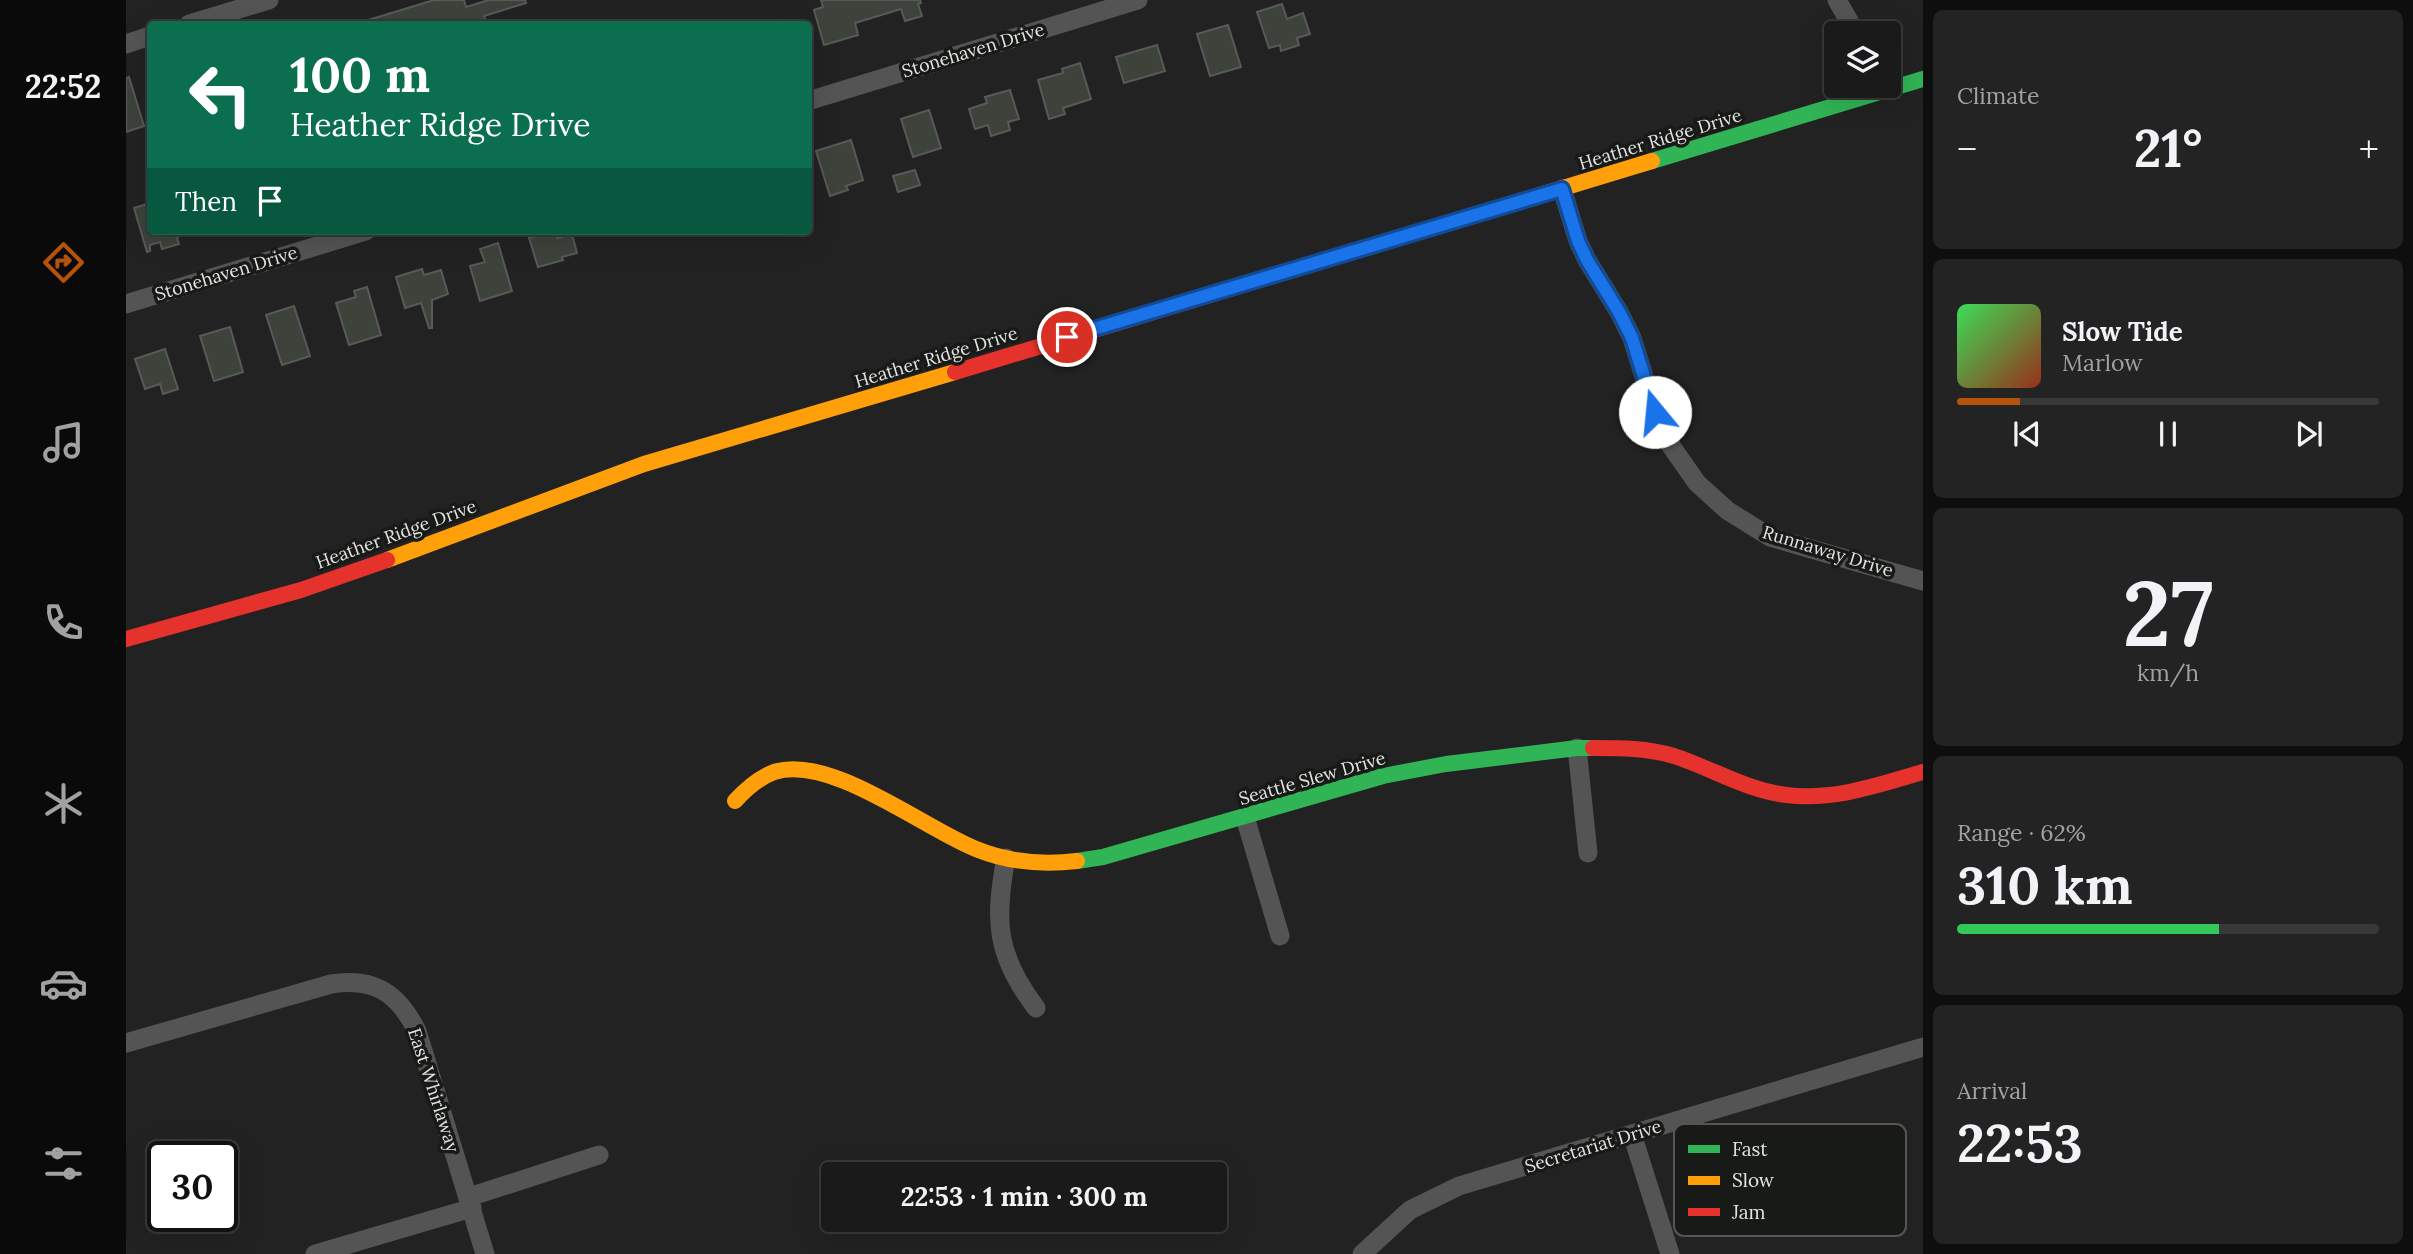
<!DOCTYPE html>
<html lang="en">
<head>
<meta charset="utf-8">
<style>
	body { margin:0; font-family:Lora,serif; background:#232323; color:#f1f3f6; height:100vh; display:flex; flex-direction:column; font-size:26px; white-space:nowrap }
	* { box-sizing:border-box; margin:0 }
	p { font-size:23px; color:#9fa1a2 }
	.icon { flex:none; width:38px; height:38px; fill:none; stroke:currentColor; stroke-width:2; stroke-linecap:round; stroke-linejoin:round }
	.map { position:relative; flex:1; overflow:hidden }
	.sheet { display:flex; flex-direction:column; gap:10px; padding:10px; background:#0e0e0e; width:490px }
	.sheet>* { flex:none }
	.banner { position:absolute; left:21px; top:21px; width:665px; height:214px; border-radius:7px; box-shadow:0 7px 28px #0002,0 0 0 2px #383839; background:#0b6e4f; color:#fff; overflow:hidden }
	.buttons { position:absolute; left:1698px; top:21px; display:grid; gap:14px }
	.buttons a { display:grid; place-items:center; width:77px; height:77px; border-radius:7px; background:#1a1a1a; box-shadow:0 7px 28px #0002,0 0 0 2px #383839; font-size:35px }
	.speed { position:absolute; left:21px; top:1141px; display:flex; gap:14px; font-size:35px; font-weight:700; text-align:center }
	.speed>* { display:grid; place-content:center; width:91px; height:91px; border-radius:50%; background:#1a1a1a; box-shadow:0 7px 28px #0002,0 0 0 2px #383839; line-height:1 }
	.speed .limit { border:4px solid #111; border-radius:10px; background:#fff; color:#111 }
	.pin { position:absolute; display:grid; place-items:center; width:60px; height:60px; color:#fff; margin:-30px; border:4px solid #fff; border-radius:50%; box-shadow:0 2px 7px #0007 }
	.me { position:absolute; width:77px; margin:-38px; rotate:343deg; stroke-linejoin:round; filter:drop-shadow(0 0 5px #0008) }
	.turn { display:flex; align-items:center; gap:24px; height:147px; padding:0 28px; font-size:32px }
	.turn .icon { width:91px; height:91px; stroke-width:2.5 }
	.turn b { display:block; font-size:49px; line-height:60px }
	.then { display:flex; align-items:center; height:66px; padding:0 28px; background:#0003; gap:14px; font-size:26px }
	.big { font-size:52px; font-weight:700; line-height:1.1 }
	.sheet .tile { flex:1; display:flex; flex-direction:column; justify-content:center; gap:10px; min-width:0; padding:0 24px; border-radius:10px; background:#232323 }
	.sheet .dial { align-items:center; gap:0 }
	.dial b { font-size:91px; line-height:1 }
	.song { display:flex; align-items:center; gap:21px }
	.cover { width:84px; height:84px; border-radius:10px; background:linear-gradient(135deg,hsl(130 70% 55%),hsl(10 70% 35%)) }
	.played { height:7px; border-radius:4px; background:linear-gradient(90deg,#b45309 15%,#383839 15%) }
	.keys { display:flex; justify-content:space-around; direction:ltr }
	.heat { display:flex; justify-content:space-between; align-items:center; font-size:38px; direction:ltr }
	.charge { height:10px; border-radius:5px; background:linear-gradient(90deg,#34c759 62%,#383839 0) }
	.trip { position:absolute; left:695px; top:1162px; width:406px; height:70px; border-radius:7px; background:#1a1a1a; box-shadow:0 7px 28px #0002,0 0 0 2px #383839; font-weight:700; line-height:70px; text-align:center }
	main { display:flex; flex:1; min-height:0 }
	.tabs { display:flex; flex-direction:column; width:126px; justify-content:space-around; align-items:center; background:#0a0a0a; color:#9fa1a2 }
	.tabs .icon { width:49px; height:49px }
	.tabs .on { color:#b45309 }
	.tabs b { font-size:32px; color:#f1f3f6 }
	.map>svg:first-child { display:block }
	.building { fill:#3d423b; stroke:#585958; stroke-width:2 }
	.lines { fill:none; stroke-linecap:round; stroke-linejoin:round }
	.street { stroke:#545454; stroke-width:19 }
	.fast { stroke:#30b455; stroke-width:16 }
	.slow { stroke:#ff9f0a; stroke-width:16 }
	.jam { stroke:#e5322d; stroke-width:16 }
	.route-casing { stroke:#114b97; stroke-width:18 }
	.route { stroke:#1a73e8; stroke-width:12 }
	.labels { text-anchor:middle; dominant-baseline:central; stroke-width:7; stroke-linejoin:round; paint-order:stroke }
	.street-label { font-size:18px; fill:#e2e3e2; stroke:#181a17 }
	.key { fill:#181a17; stroke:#555654; stroke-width:2 }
	.key-label { font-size:19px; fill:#e2e3e2 }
</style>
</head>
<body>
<main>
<nav class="tabs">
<b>22:52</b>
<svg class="icon on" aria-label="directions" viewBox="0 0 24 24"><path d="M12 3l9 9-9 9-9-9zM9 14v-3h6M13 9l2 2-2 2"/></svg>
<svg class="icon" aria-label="music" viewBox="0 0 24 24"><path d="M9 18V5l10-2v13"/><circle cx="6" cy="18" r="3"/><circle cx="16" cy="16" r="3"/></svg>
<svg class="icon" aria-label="phone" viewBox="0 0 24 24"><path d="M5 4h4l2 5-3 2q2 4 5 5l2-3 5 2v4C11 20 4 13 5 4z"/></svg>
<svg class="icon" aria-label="climate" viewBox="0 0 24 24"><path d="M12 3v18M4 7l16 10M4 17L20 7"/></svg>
<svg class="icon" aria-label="car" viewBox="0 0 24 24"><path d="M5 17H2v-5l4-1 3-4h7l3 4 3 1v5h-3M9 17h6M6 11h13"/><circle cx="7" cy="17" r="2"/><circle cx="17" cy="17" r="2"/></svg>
<svg class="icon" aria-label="filters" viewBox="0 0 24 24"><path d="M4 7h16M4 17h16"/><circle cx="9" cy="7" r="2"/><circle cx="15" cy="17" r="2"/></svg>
</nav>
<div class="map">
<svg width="1797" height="1254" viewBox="0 0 1797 1254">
	<rect width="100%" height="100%" fill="#222"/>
	<g class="building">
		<path d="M308,0H338L340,7L363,0H399L400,3L358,16L361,24H240L239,21Z"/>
		<path d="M695,0H794L795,3L792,4L796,16L779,21L775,9L729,23L732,35L698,45L688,10L697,7Z"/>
		<path d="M1156,4L1161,19L1177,13L1184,34L1171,38L1173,45L1155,51L1154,45L1143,48L1131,12Z"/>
		<path d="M1102,25L1115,67L1084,76L1071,34Z"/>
		<path d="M1031,45L1039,71L998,83L990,57Z"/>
		<path d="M954,63L965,99L937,108L939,114L923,119L912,80L937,73L936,69Z"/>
		<path d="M3,77L18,126L0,132V78Z"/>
		<path d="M884,90L893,119L882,122L884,130L865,136L862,125L849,129L843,109L861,103L859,97Z"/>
		<path d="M803,110L815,148L787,157L775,119Z"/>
		<path d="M725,140L737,180L720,186L722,190L704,196L690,151Z"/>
		<path d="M789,170L794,185L772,192L767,176Z"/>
		<path d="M24,203V231H59V234L51,237L53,244L36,249L34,242L24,245V251L21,252L8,208Z"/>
		<path d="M429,231L431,238L446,234L451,253L436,257L437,260L412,267L403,238Z"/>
		<path d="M372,243L386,291L354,301L344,266L359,262L354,249Z"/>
		<path d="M296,269L298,275L315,270L322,294L306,300V328H303L295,303L279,308L270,277Z"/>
		<path d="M241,287L255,335L223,345L210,303L230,297L228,291Z"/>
		<path d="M168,306L184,356L156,365L140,315Z"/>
		<path d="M104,327L117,372L88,381L74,336Z"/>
		<path d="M39,349L52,389L37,394L34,384L19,389L9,359Z"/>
	</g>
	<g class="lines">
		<g class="street">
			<path d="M1711,0L1723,21L1727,33"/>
			<path d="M63,24L143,0"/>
			<path d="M0,44L24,36"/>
			<path d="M682,101L1012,0"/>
			<path d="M1436,189L1452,241L1461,260L1493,312L1506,338L1529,412L1543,443L1571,483L1602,511L1644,537L1797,581"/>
			<path d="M0,304L240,231"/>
			<path d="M1451,748L1462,853"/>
			<path d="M1119,817L1154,936"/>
			<path d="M880,858C868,921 870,955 910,1008"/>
			<path d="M0,1043L205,984C248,977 272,993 291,1031L359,1254"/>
			<path d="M1506,1134L1544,1254"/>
			<path d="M343,1197L473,1155"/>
			<path d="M189,1254L346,1208"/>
			<path d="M1236,1254L1284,1210L1333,1186L1797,1047"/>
		</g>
		<g class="fast">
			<path d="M1526,161L1797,79"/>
			<path d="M951,861L977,857L1257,776L1320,764L1451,748H1467"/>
		</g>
		<g class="slow">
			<path d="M1216,255L1526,161"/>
			<path d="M261,560L518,464L829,372"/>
			<path d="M609,801C620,789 632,778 648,772C705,754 797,828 850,849C882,862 918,865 951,861"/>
		</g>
		<g class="jam">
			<path d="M829,372L1216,255"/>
			<path d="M0,639L175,590L261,560"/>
			<path d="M1467,748C1495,748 1521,748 1548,756C1585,768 1620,790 1660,795C1708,801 1752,785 1797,772"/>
		</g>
	</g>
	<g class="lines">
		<defs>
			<path id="route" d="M941,337L1436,189L1452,241L1461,260L1493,312L1506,338L1529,412"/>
		</defs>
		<use href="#route" class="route-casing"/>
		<use href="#route" class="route"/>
	</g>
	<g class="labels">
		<g class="street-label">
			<text transform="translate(847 50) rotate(-17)">Stonehaven Drive</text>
			<text transform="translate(1534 139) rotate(-17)">Heather Ridge Drive</text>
			<text transform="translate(100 273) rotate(-17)">Stonehaven Drive</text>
			<text transform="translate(810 357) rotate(-17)">Heather Ridge Drive</text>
			<text transform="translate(270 534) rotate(-20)">Heather Ridge Drive</text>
			<text transform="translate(1702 551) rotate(17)">Runnaway Drive</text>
			<text transform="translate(1186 778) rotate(-16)">Seattle Slew Drive</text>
			<text transform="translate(308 1090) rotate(72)">East Whirlaway</text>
			<text transform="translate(1467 1146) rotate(-17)">Secretariat Drive</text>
		</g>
	</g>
	<rect x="1548" y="1124" width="232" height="112" rx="10" class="key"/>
	<rect x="1562" y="1145" width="32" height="8" fill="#30b455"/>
	<rect x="1562" y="1176" width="32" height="9" fill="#ff9f0a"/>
	<rect x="1562" y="1208" width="32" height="8" fill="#e5322d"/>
	<g class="key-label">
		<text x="1606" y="1156">Fast</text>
		<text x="1606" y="1187">Slow</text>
		<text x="1606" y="1219">Jam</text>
	</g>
</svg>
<div class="buttons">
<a><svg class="icon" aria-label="layers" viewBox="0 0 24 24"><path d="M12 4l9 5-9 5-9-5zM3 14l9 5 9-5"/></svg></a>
</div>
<div class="speed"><div class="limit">30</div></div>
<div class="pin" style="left:941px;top:337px;background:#d93025"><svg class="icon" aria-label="arrive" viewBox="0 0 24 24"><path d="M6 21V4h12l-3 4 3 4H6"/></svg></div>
<svg class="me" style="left:1529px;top:412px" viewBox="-20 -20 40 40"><circle r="19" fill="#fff"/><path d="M0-13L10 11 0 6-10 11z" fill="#1a73e8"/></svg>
<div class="trip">22:53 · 1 min · 300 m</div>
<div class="banner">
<div class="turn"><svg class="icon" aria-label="left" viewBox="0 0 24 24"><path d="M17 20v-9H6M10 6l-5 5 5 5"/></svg><div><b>100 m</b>Heather Ridge Drive</div></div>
<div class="then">Then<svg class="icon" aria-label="arrive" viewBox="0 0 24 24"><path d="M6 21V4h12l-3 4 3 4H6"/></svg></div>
</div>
</div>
<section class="sheet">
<div class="tile"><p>Climate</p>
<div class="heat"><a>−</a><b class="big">21°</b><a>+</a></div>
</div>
<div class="tile">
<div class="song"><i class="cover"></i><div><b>Slow Tide</b><p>Marlow</p></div></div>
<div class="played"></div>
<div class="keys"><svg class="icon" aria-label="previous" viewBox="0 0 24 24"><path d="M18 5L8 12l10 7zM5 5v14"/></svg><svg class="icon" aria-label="pause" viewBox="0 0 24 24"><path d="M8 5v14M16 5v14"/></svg><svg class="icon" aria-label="next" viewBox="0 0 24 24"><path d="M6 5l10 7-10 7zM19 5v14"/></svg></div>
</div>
<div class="tile dial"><b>27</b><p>km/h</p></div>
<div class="tile"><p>Range · 62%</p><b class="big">310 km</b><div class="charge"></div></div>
<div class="tile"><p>Arrival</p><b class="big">22:53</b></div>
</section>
</main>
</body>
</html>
